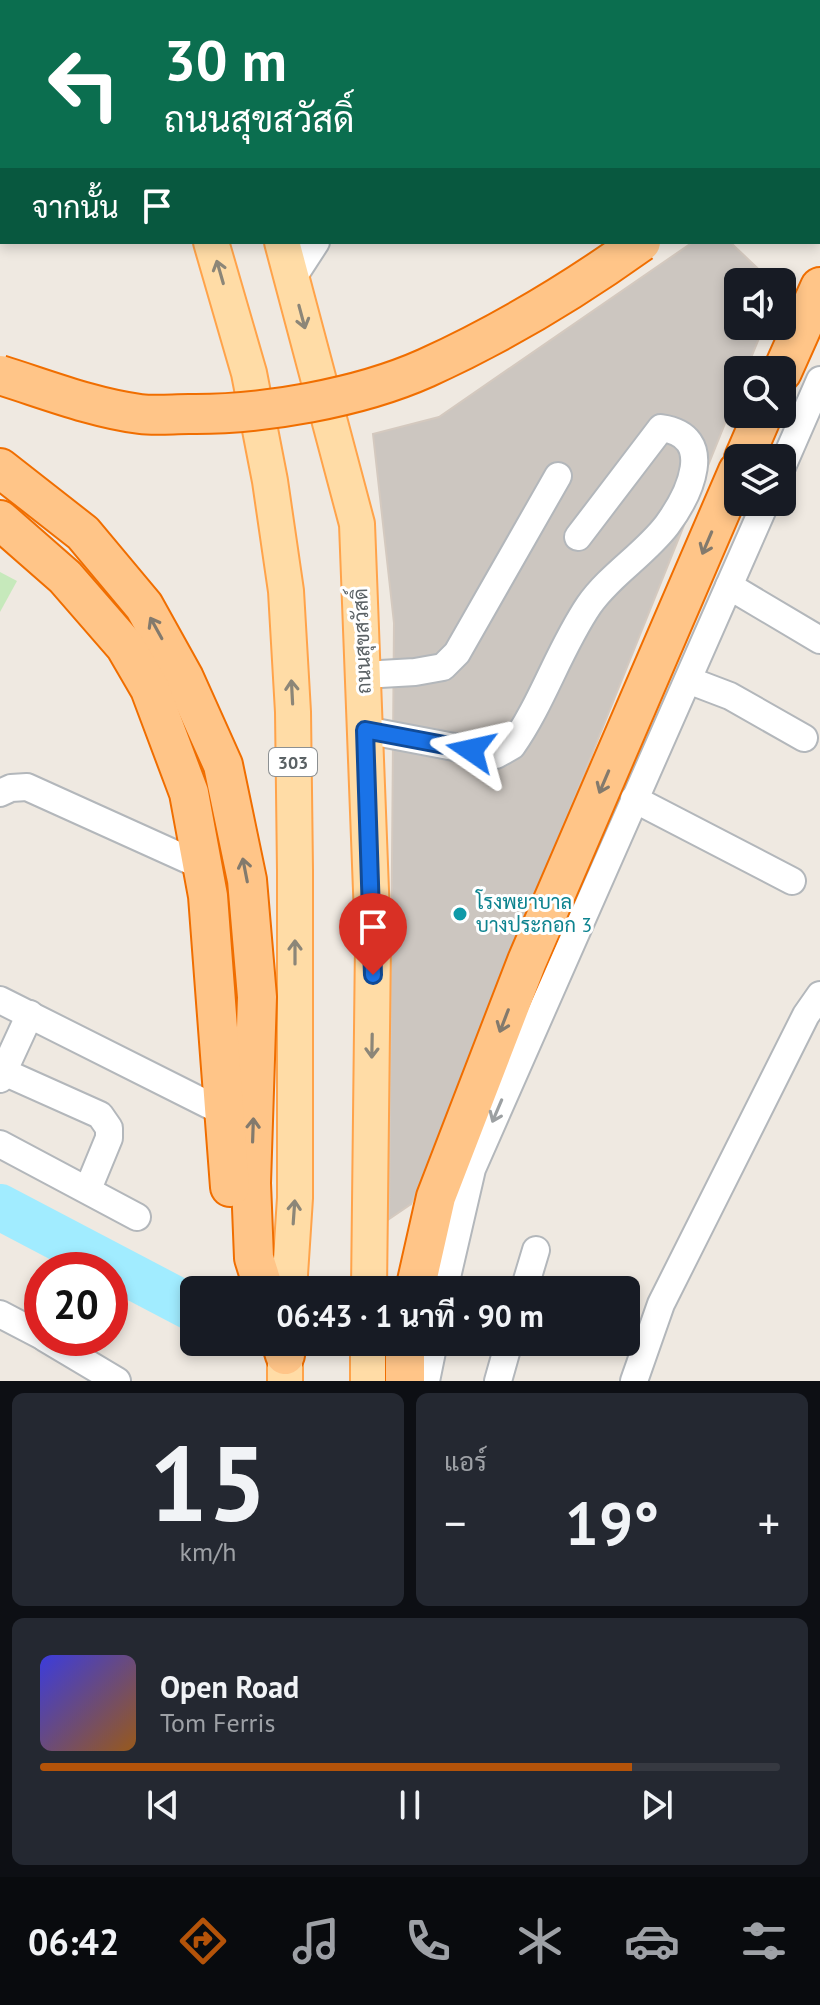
<!DOCTYPE html>
<html lang="th">
<head>
<meta charset="utf-8">
<style>
	body { margin:0; font-family:"PT Sans",Sarabun,sans-serif; background:#242831; color:#f1f3f6; height:100vh; display:flex; flex-direction:column; font-size:30px; white-space:nowrap }
	* { box-sizing:border-box; margin:0 }
	p { font-size:26px; color:#9ea1a6 }
	.icon { flex:none; width:44px; height:44px; fill:none; stroke:currentColor; stroke-width:2; stroke-linecap:round; stroke-linejoin:round }
	.map { position:relative; height:1381px; overflow:hidden }
	.details { display:flex; flex-direction:column; gap:12px; padding:12px; background:#0d0f14; flex:1 }
	.details>* { flex:none }
	.hud { position:absolute; left:0px; top:0px; width:820px; height:244px; box-shadow:0 4px 12px #0003; background:#0b6e4f; color:#fff; overflow:hidden }
	.fabs { position:absolute; left:724px; top:268px; display:grid; gap:16px }
	.fabs a { display:grid; place-items:center; width:72px; height:72px; border-radius:12px; background:#171b24; box-shadow:0 4px 12px #0003; font-size:40px }
	.speed { position:absolute; left:24px; top:1252px; display:flex; gap:16px; font-size:40px; font-weight:700; text-align:center }
	.speed>* { display:grid; place-content:center; width:104px; height:104px; border-radius:50%; background:#171b24; box-shadow:0 4px 12px #0003; line-height:1 }
	.speed .limit { border:12px solid #d22; background:#fff; color:#111 }
	.pin { position:absolute; display:grid; place-items:center; width:68px; height:68px; color:#fff; margin:-82px -34px; border-radius:50% 50% 50% 0; rotate:-45deg; box-shadow:0 0 8px #0007 }
	.pin .icon { rotate:45deg }
	.me { position:absolute; width:88px; margin:-44px; rotate:281deg; stroke-linejoin:round; filter:drop-shadow(0 0 6px #0008) }
	.turn { display:flex; align-items:center; gap:28px; height:168px; padding:0 32px; font-size:36px }
	.turn .icon { width:104px; height:104px; stroke-width:2.5 }
	.turn b { display:block; font-size:56px; line-height:68px }
	.then { display:flex; align-items:center; height:76px; padding:0 32px; background:#0003; gap:16px; font-size:30px }
	.big { font-size:60px; font-weight:700; line-height:1.1 }
	.details .tile { flex:1; display:flex; flex-direction:column; justify-content:center; gap:12px; min-width:0; padding:0 28px; border-radius:12px; background:#242831 }
	.details .dial { align-items:center; gap:0 }
	.dial b { font-size:104px; line-height:1 }
	.song { display:flex; align-items:center; gap:24px }
	.cover { width:96px; height:96px; border-radius:12px; background:linear-gradient(135deg,hsl(240 70% 55%),hsl(30 70% 35%)) }
	.played { height:8px; border-radius:4px; background:linear-gradient(90deg,#b45309 80%,#363941 80%) }
	.keys { display:flex; justify-content:space-around; direction:ltr }
	.heat { display:flex; justify-content:space-between; align-items:center; font-size:44px; direction:ltr }
	.details .tiles { flex:1; display:grid; gap:12px; grid-template-columns:1fr 1fr }
	.tile:last-child { grid-column:span 2 }
	.trip { position:absolute; left:180px; top:1276px; width:460px; height:80px; border-radius:12px; background:#171b24; box-shadow:0 4px 12px #0003; font-weight:700; line-height:80px; text-align:center }
	.tabs { display:flex; height:128px; justify-content:space-around; align-items:center; background:#090b0e; color:#9ea1a6 }
	.tabs .icon { width:56px; height:56px }
	.tabs .selected { color:#b45309 }
	.tabs b { font-size:36px; color:#f1f3f6 }
	.map>svg:first-child { display:block }
	.green { fill:#c6e9bb }
	.lines { fill:none; stroke-linecap:round; stroke-linejoin:round }
	.river { stroke:#a1ecff; stroke-width:46 }
	.building { fill:#ccc6c0; stroke:#d4c9bf; stroke-width:2 }
	.minor-casing { stroke:#b3b7bb; stroke-width:30 }
	.major-casing { stroke:#ffa34a; stroke-width:38 }
	.highway-casing { stroke:#f06e00; stroke-width:42 }
	.minor { stroke:#fff; stroke-width:26 }
	.major { stroke:#ffdca6; stroke-width:34 }
	.highway { stroke:#ffc588; stroke-width:38 }
	.highway-bridge-casing { stroke:#f06e00; stroke-width:42; stroke-linecap:butt }
	.highway-bridge { stroke:#ffc588; stroke-width:38 }
	.oneway { stroke:#8c8678 }
	.oneway2 { stroke:#837a6d }
	.oneway3 { stroke:#9ca0a2 }
	.route-casing { stroke:#114b97; stroke-width:20 }
	.route { stroke:#1a73e8; stroke-width:14 }
	.culture-dot { fill:#0f9aa8; stroke:#fff; stroke-width:3 }
	.labels { text-anchor:middle; dominant-baseline:central; stroke-width:6; stroke-linejoin:round; paint-order:stroke }
	.shield { fill:#fff; stroke:#8c9092; stroke-width:2 }
	.shield-label { font-size:18px; font-weight:bold; fill:#5a6164 }
	.street-label { font-size:20px; fill:#5a6164; stroke:#fff }
	.culture-label { font-size:20px; fill:#0d838f; stroke:#fff; text-anchor:start }
</style>
</head>
<body>
<div class="map">
<svg width="820" height="1381" viewBox="0 0 820 1381">
	<rect width="100%" height="100%" fill="#efe9e1"/>
	<path class="green" d="M0,572L17,581L0,612Z"/>
	<g class="lines">
		<path class="river" d="M0,1207L194,1309"/>
	</g>
	<path class="building" d="M693,242H730L772,282H738V326H764L746,370H738V391L411,1204L389,1219L394,623L373,434L439,417Z"/>
	<g class="lines">
		<defs>
			<g id="minor">
				<path d="M775,0L781,2"/>
				<path d="M278,2L280,0"/>
				<path d="M469,2L471,0"/>
				<path d="M292,279L316,242"/>
				<path d="M782,467L820,380"/>
				<path d="M729,586L820,640"/>
				<path d="M363,675L415,672L443,667L457,653L558,476"/>
				<path d="M688,680L730,696L804,738"/>
				<path d="M365,730L496,755L512,746C543,702 559,649 589,605C610,575 645,554 667,525C689,495 718,436 661,428L578,537"/>
				<path d="M0,793L11,788L27,787L204,867"/>
				<path d="M634,799L792,881"/>
				<path d="M0,1000L225,1113"/>
				<path d="M4,1072L100,1115L109,1128V1138L88,1189"/>
				<path d="M0,1079L30,1014"/>
				<path d="M0,1144L137,1217"/>
				<path d="M444,1290L472,1169L766,502"/>
				<path d="M524,1290L536,1250"/>
				<path d="M0,1314L42,1336"/>
				<path d="M45,1338L117,1381"/>
				<path d="M426,1381L434,1342"/>
				<path d="M498,1381L509,1342"/>
				<path d="M634,1381L661,1304L806,1015L820,995"/>
			</g>
			<g id="major">
				<path d="M126,0L127,2"/>
				<path d="M201,0L202,2"/>
				<path d="M211,242L249,373L270,481L286,591L293,712L295,870V1198L289,1290"/>
				<path d="M282,242L357,524L373,943L369,1290"/>
				<path d="M285,1381V1342"/>
				<path d="M368,1381V1342"/>
			</g>
			<g id="highway">
				<path d="M818,116L820,114"/>
				<path d="M782,372L820,287"/>
				<path d="M744,458L763,414"/>
				<path d="M0,468L83,533L144,606L184,678L223,765L247,880L257,997L251,1183L254,1258L264,1290"/>
				<path d="M0,520L65,577L125,646L150,689L189,793L208,896L230,1187"/>
				<path d="M415,1290L436,1197L527,961L738,471"/>
				<path d="M281,1342L285,1355"/>
				<path d="M405,1381V1342"/>
			</g>
		</defs>
		<use href="#minor" class="minor-casing"/>
		<use href="#major" class="major-casing"/>
		<use href="#highway" class="highway-casing"/>
		<use href="#minor" class="minor"/>
		<use href="#major" class="major"/>
		<use href="#highway" class="highway"/>
		<defs>
			<path id="highway-bridge" d="M0,375C45,389 93,408 140,414C156,416 173,414 189,414C262,415 359,398 426,368C501,334 574,290 641,242"/>
		</defs>
		<use href="#highway-bridge" class="highway-bridge-casing"/>
		<use href="#highway-bridge" class="highway-bridge"/>
	</g>
	<defs><path id="oneway-shaft" d="M-6 0H5M1.5-3L5.5 0L1.5 3" fill="none" stroke-width="1.6" stroke-linecap="round" stroke-linejoin="round" transform="scale(2)"/></defs>
	<g class="oneway">
		<use href="#oneway-shaft" transform="translate(220 272) rotate(-106)"/>
		<use href="#oneway-shaft" transform="translate(302 317) rotate(75)"/>
		<use href="#oneway-shaft" transform="translate(292 692) rotate(-93)"/>
		<use href="#oneway-shaft" transform="translate(295 952) rotate(-90)"/>
		<use href="#oneway-shaft" transform="translate(372 1046) rotate(91)"/>
		<use href="#oneway-shaft" transform="translate(294 1212) rotate(-86)"/>
	</g>
	<g class="oneway2">
		<use href="#oneway-shaft" transform="translate(707 543) rotate(113)"/>
		<use href="#oneway-shaft" transform="translate(156 628) rotate(-119)"/>
		<use href="#oneway-shaft" transform="translate(604 782) rotate(113)"/>
		<use href="#oneway-shaft" transform="translate(245 870) rotate(-101)"/>
		<use href="#oneway-shaft" transform="translate(504 1021) rotate(111)"/>
		<use href="#oneway-shaft" transform="translate(253 1130) rotate(-88)"/>
	</g>
	<use class="oneway3" href="#oneway-shaft" transform="translate(497 1111) rotate(113)"/>
	<g class="lines">
		<defs>
			<path id="route" d="M373,975L365,730L471,750"/>
		</defs>
		<use href="#route" class="route-casing"/>
		<use href="#route" class="route"/>
	</g>
	<circle class="culture-dot" cx="460" cy="914" r="8"/>
	<g class="labels">
		<rect class="shield" x="269" y="748" width="48" height="28" rx="6"/>
		<g class="shield-label">
			<text x="293" y="762">303</text>
		</g>
		<g class="street-label">
			<text transform="translate(362 641) rotate(-92)">ถนนสุขสวัสดิ์</text>
		</g>
		<g class="culture-label">
			<text x="476" y="902">โรงพยาบาล<tspan x="476" dy="23">บางประกอก 3</tspan></text>
		</g>
	</g>
</svg>
<div class="fabs">
<a><svg class="icon" aria-label="sound" viewBox="0 0 24 24"><path d="M4 9h4l5-4v14l-5-4H4zM17 9q2 3 0 6"/></svg></a>
<a><svg class="icon" aria-label="search" viewBox="0 0 24 24"><circle cx="10" cy="10" r="6"/><path d="M15 15l6 6"/></svg></a>
<a><svg class="icon" aria-label="layers" viewBox="0 0 24 24"><path d="M12 4l9 5-9 5-9-5zM3 14l9 5 9-5"/></svg></a>
</div>
<div class="speed"><div class="limit">20</div></div>
<div class="pin" style="left:373px;top:975px;background:#d93025"><svg class="icon" aria-label="arrive" viewBox="0 0 24 24"><path d="M6 21V4h12l-3 4 3 4H6"/></svg></div>
<svg class="me" style="left:471px;top:750px" viewBox="-20 -20 40 40"><path d="M0-17L14 15 0 8-14 15z" fill="#1a73e8" stroke="#fff" stroke-width="4"/></svg>
<div class="trip">06:43 · 1 นาที · 90 m</div>
<div class="hud">
<div class="turn"><svg class="icon" aria-label="left" viewBox="0 0 24 24"><path d="M17 20v-9H6M10 6l-5 5 5 5"/></svg><div><b>30 m</b>ถนนสุขสวัสดิ์</div></div>
<div class="then">จากนั้น<svg class="icon" aria-label="arrive" viewBox="0 0 24 24"><path d="M6 21V4h12l-3 4 3 4H6"/></svg></div>
</div>
</div>
<section class="details">
<div class="tiles">
<div class="tile dial"><b>15</b><p>km/h</p></div>
<div class="tile"><p>แอร์</p>
<div class="heat"><a>−</a><b class="big">19°</b><a>+</a></div>
</div>
<div class="tile">
<div class="song"><i class="cover"></i><div><b>Open Road</b><p>Tom Ferris</p></div></div>
<div class="played"></div>
<div class="keys"><svg class="icon" aria-label="previous" viewBox="0 0 24 24"><path d="M18 5L8 12l10 7zM5 5v14"/></svg><svg class="icon" aria-label="pause" viewBox="0 0 24 24"><path d="M8 5v14M16 5v14"/></svg><svg class="icon" aria-label="next" viewBox="0 0 24 24"><path d="M6 5l10 7-10 7zM19 5v14"/></svg></div>
</div>
</div>
</section>
<nav class="tabs">
<b>06:42</b>
<svg class="icon selected" aria-label="directions" viewBox="0 0 24 24"><path d="M12 3l9 9-9 9-9-9zM9 14v-3h6M13 9l2 2-2 2"/></svg>
<svg class="icon" aria-label="music" viewBox="0 0 24 24"><path d="M9 18V5l10-2v13"/><circle cx="6" cy="18" r="3"/><circle cx="16" cy="16" r="3"/></svg>
<svg class="icon" aria-label="phone" viewBox="0 0 24 24"><path d="M5 4h4l2 5-3 2q2 4 5 5l2-3 5 2v4C11 20 4 13 5 4z"/></svg>
<svg class="icon" aria-label="climate" viewBox="0 0 24 24"><path d="M12 3v18M4 7l16 10M4 17L20 7"/></svg>
<svg class="icon" aria-label="car" viewBox="0 0 24 24"><path d="M5 17H2v-5l4-1 3-4h7l3 4 3 1v5h-3M9 17h6M6 11h13"/><circle cx="7" cy="17" r="2"/><circle cx="17" cy="17" r="2"/></svg>
<svg class="icon" aria-label="filters" viewBox="0 0 24 24"><path d="M4 7h16M4 17h16"/><circle cx="9" cy="7" r="2"/><circle cx="15" cy="17" r="2"/></svg>
</nav>
</body>
</html>
